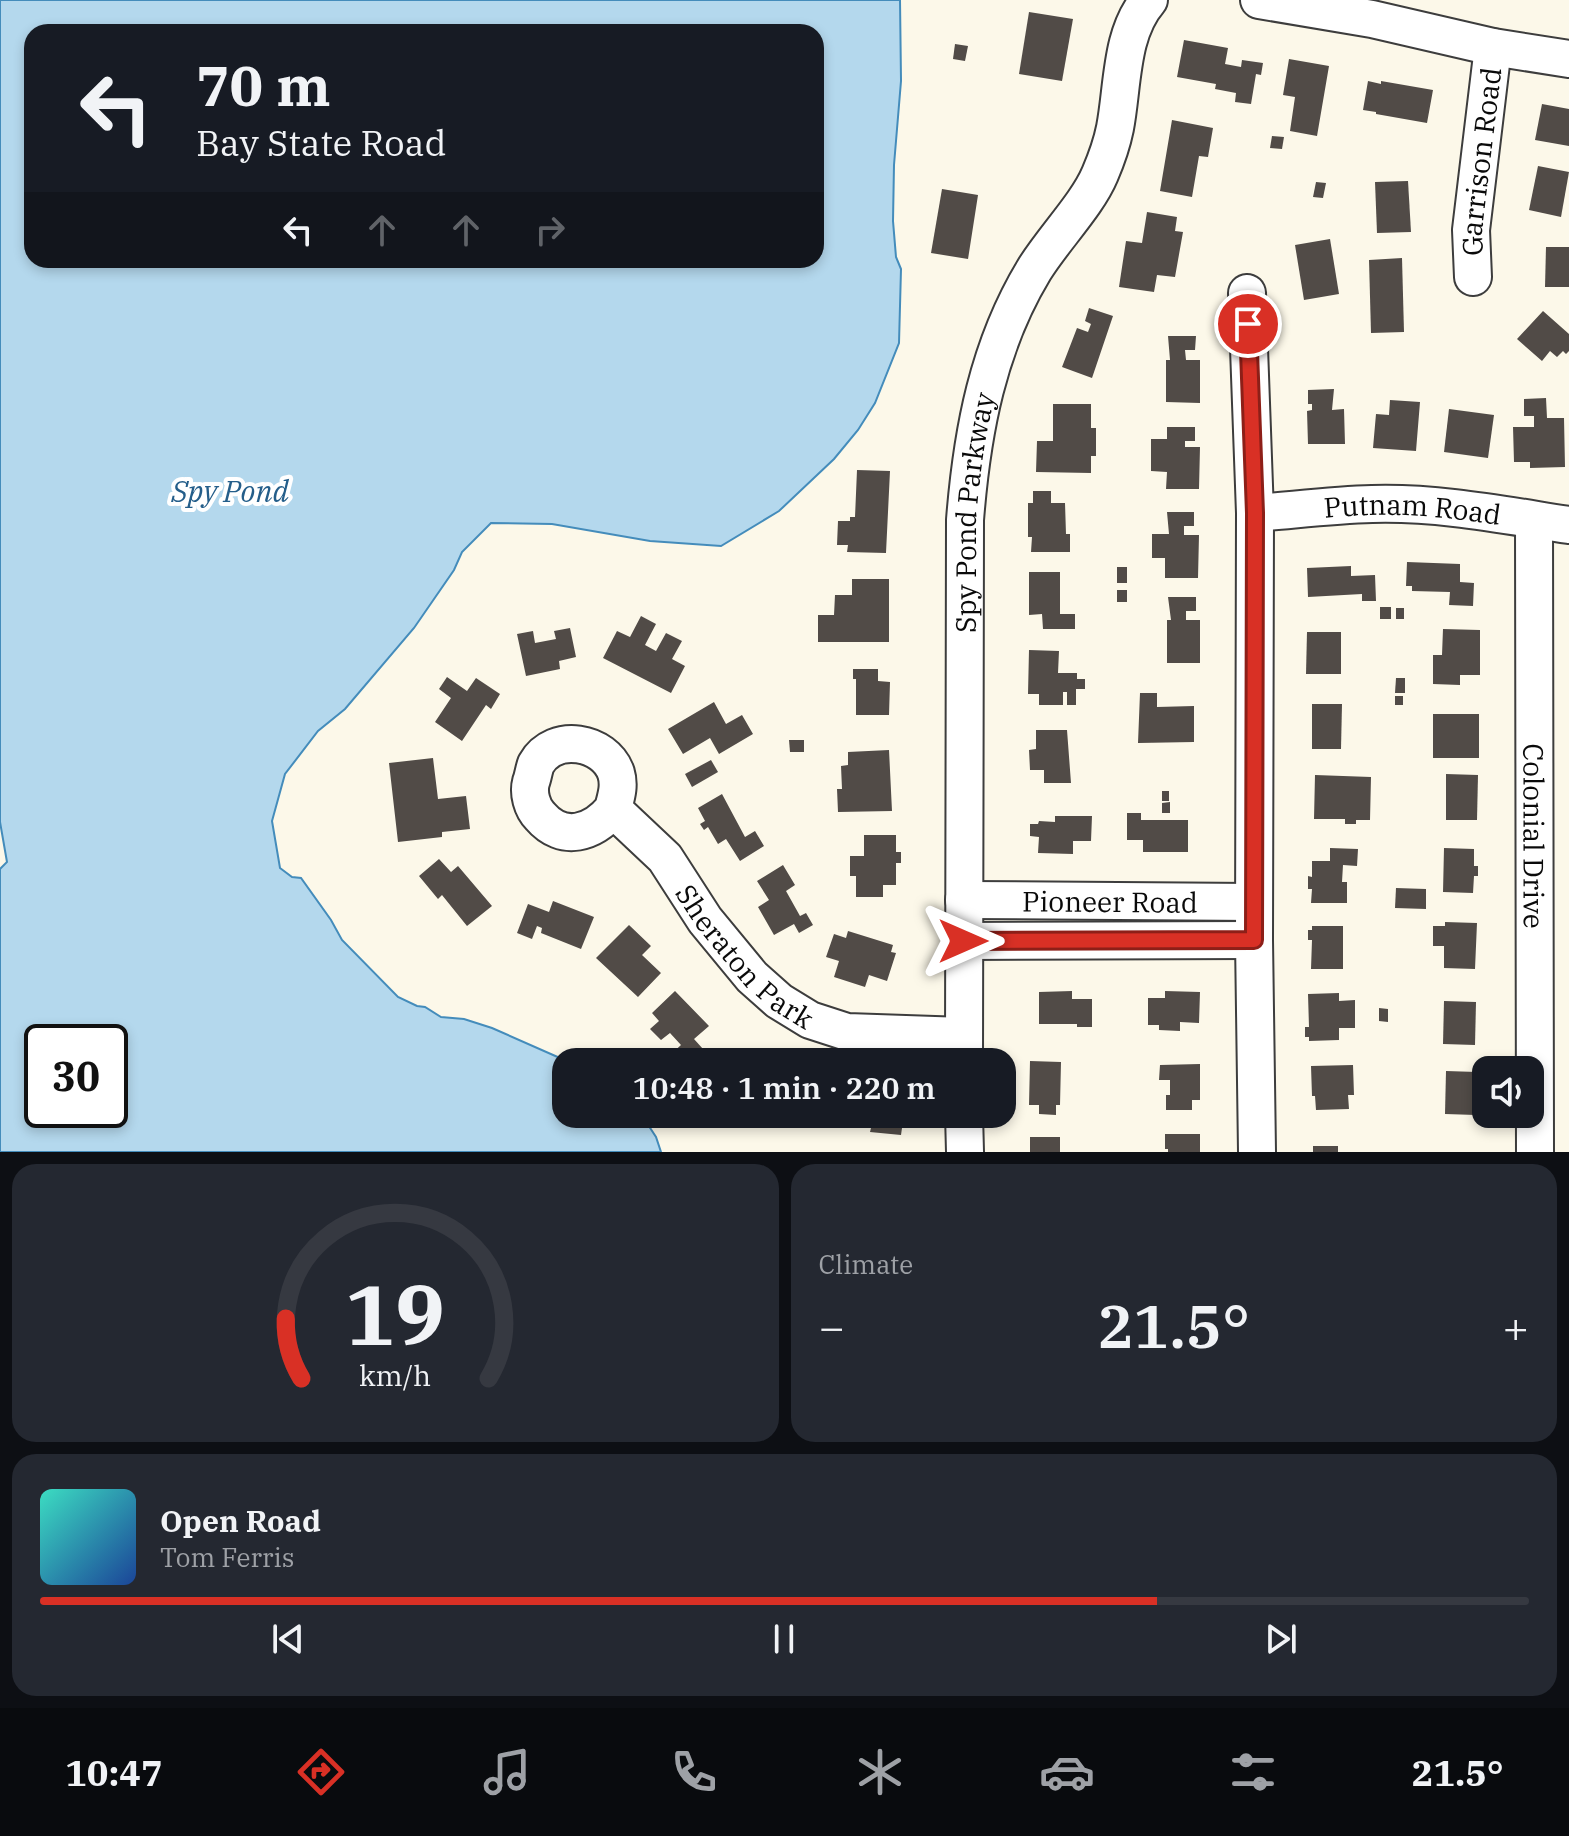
<!DOCTYPE html>
<html lang="en">
<head>
<meta charset="utf-8">
<style>
	body { margin:0; font-family:"IBM Plex Serif",serif; background:#242831; color:#f1f3f6; height:100vh; display:flex; flex-direction:column; font-size:30px; white-space:nowrap }
	* { box-sizing:border-box; margin:0 }
	p { font-size:26px; color:#9ea1a6 }
	.icon { flex:none; width:44px; height:44px; fill:none; stroke:currentColor; stroke-width:2; stroke-linecap:round; stroke-linejoin:round }
	.map { position:relative; height:1152px; overflow:hidden }
	.panel { display:flex; flex-direction:column; gap:12px; padding:12px; background:#0d0f14; flex:1 }
	.panel>* { flex:none }
	.top-card { position:absolute; left:24px; top:24px; width:800px; height:244px; border-radius:24px; box-shadow:0 4px 12px #0003; background:#171b24; color:#f1f3f6; overflow:hidden }
	.tools { position:absolute; left:1472px; top:1056px; display:grid; gap:16px }
	.tools a { display:grid; place-items:center; width:72px; height:72px; border-radius:16px; background:#171b24; box-shadow:0 4px 12px #0003; font-size:40px }
	.speed { position:absolute; left:24px; top:1024px; display:flex; gap:16px; font-size:40px; font-weight:700; text-align:center }
	.speed>* { display:grid; place-content:center; width:104px; height:104px; border-radius:50%; background:#171b24; box-shadow:0 4px 12px #0003; line-height:1 }
	.speed .limit { border:4px solid #111; border-radius:12px; background:#fff; color:#111 }
	.pin { position:absolute; display:grid; place-items:center; width:68px; height:68px; color:#fff; margin:-34px; border:4px solid #fff; border-radius:50%; box-shadow:0 2px 8px #0007 }
	.me { position:absolute; width:88px; margin:-44px; rotate:90deg; stroke-linejoin:round; filter:drop-shadow(0 0 6px #0008) }
	.turn { display:flex; align-items:center; gap:28px; height:168px; padding:0 40px; font-size:36px }
	.turn .icon { width:104px; height:104px; stroke-width:2.5 }
	.turn b { display:block; font-size:56px; line-height:68px }
	.lanes { display:flex; align-items:center; height:76px; padding:0 40px; background:#0003; justify-content:center; gap:40px; direction:ltr }
	.lanes .off { opacity:.35 }
	.big { font-size:60px; font-weight:600; line-height:1.1 }
	.panel .widget { flex:1; display:flex; flex-direction:column; justify-content:center; gap:12px; min-width:0; padding:0 28px; border-radius:24px; background:#242831 }
	.panel .dial { align-items:center; gap:0 }
	.dial svg { height:208px; overflow:visible; fill:none; stroke:#363941; stroke-width:7; stroke-linecap:round; text-anchor:middle }
	.dial text { fill:#f1f3f6; stroke:none }
	.song { display:flex; align-items:center; gap:24px }
	.cover { width:96px; height:96px; border-radius:12px; background:linear-gradient(135deg,hsl(170 70% 55%),hsl(220 70% 35%)) }
	.played { height:8px; border-radius:4px; background:linear-gradient(90deg,#d93025 75%,#363941 75%) }
	.keys { display:flex; justify-content:space-around; direction:ltr }
	.heat { display:flex; justify-content:space-between; align-items:center; font-size:44px; direction:ltr }
	.panel .tiles { flex:1; display:grid; gap:12px; grid-template-columns:1fr 1fr }
	.widget:last-child { grid-column:span 2 }
	.trip { position:absolute; left:552px; top:1048px; width:464px; height:80px; border-radius:24px; background:#171b24; box-shadow:0 4px 12px #0003; font-weight:600; line-height:80px; text-align:center }
	.dock { display:flex; height:128px; justify-content:space-around; align-items:center; background:#090b0e; color:#9ea1a6 }
	.dock .icon { width:56px; height:56px }
	.dock .active { color:#d93025 }
	.dock b { font-size:36px; color:#f1f3f6 }
	.map>svg:first-child { display:block }
	.water { fill:#b4d8ed; stroke:#448cbb; stroke-width:2; fill-rule:evenodd }
	.building { fill:#514b47 }
	.lines { fill:none; stroke-linecap:round; stroke-linejoin:round }
	.minor-casing { stroke:#3d3d3d; stroke-width:40 }
	.minor { stroke:#fff; stroke-width:36 }
	.route-casing { stroke:#8d1f18; stroke-width:20 }
	.route { stroke:#d93025; stroke-width:14 }
	.labels { text-anchor:middle; dominant-baseline:central; stroke-width:8; stroke-linejoin:round; paint-order:stroke }
	.street-label { font-size:28px; fill:#0a0a0a; stroke:#fff }
	.water-label { font-size:30px; font-style:italic; fill:#245e8a; stroke:#fff }
</style>
</head>
<body>
<div class="map">
<svg width="1569" height="1152" viewBox="0 0 1569 1152">
	<rect width="100%" height="100%" fill="#fcf8e9"/>
	<path class="water" d="M0,0H900L901,81L894,165L893,221L896,257L901,269L899,343L875,403L858,430L834,459L779,511L721,546L650,541L552,524L491,523L462,552L454,570L414,628L345,709L318,731L285,774L272,821L280,868L292,877L301,878L331,920L342,940L398,997L417,1006L425,1007L441,1017L464,1019L492,1028L569,1062H566V1114H641L656,1137L661,1152H0V869L7,862L0,822ZM32,32H816V260H32ZM42,1042H110V1110H42Z"/>
	<g class="building">
		<path d="M1029,12L1073,19L1062,81L1019,74Z"/>
		<path d="M1184,40L1228,48L1225,64L1241,67L1242,60L1263,63L1261,75L1256,74L1251,104L1235,102L1236,93L1215,89L1216,84L1177,77Z"/>
		<path d="M955,44L968,46L965,61L953,59Z"/>
		<path d="M1289,59L1329,66L1317,136L1290,131L1295,97L1283,95Z"/>
		<path d="M1368,81L1381,84V81L1433,90L1427,123L1376,114V112L1363,110Z"/>
		<path d="M1542,104L1569,109V146L1535,140Z"/>
		<path d="M1172,120L1213,128L1208,157L1199,156L1192,197L1160,191Z"/>
		<path d="M1272,136L1284,137L1282,149L1270,148Z"/>
		<path d="M1538,166L1569,172L1561,217L1529,210Z"/>
		<path d="M1408,181L1411,232L1377,233L1375,182Z"/>
		<path d="M1316,182L1326,183L1323,198L1313,197Z"/>
		<path d="M942,189L978,195L968,259L931,253Z"/>
		<path d="M1147,212L1177,217L1175,231L1183,232L1175,277L1157,275L1154,292L1119,287L1126,241L1142,243Z"/>
		<path d="M1330,239L1339,294L1304,300L1295,245Z"/>
		<path d="M1546,247H1569V287H1545Z"/>
		<path d="M1402,258L1404,332L1371,333L1369,260Z"/>
		<path d="M1089,308L1113,316L1092,378L1062,367L1077,328L1088,332L1091,324L1085,321Z"/>
		<path d="M1543,311L1569,334V351L1566,354L1563,351L1557,357L1550,351L1542,361L1517,339Z"/>
		<path d="M1168,336H1196L1195,350H1185L1186,360H1200V403L1166,402V360H1170Z"/>
		<path d="M1334,389L1332,410L1344,409L1345,444H1308L1307,411L1312,410V404H1308V390Z"/>
		<path d="M1546,398L1547,418H1564L1565,467L1530,468V462H1514L1513,427H1534V416H1524V399Z"/>
		<path d="M1390,400L1420,402L1416,451L1373,448L1376,414L1389,415Z"/>
		<path d="M1053,404H1091V428H1096V456H1091V473L1036,472L1037,441H1053Z"/>
		<path d="M1449,409L1494,415L1488,458L1444,452Z"/>
		<path d="M1167,427H1195V441H1185V447H1200L1199,489H1166L1167,472L1151,471V439H1167Z"/>
		<path d="M857,470L890,471L886,553L847,552L848,545H837L838,521H850V517H855Z"/>
		<path d="M1033,491H1051V503H1065L1066,534H1070V552H1031L1032,537H1028V503H1033Z"/>
		<path d="M1167,512H1194V526H1184V535H1199L1198,578H1165V558H1152V534H1169Z"/>
		<path d="M1407,562L1460,564V582L1474,583L1473,606L1449,605L1450,592L1412,591V586H1406Z"/>
		<path d="M1351,566V576L1375,575L1376,601H1362V594L1308,597L1307,568Z"/>
		<rect x="1117" y="567" width="10" height="16"/>
		<path d="M1029,572H1060V614H1075V629H1043L1042,614L1029,615Z"/>
		<path d="M852,579H889V642H818V615H834L835,595H852Z"/>
		<rect x="1117" y="590" width="10" height="12"/>
		<path d="M1168,597H1196V611H1186V620H1200V663H1167V620H1171Z"/>
		<rect x="1380" y="607" width="11" height="12"/>
		<rect x="1396" y="608" width="8" height="11"/>
		<path d="M641,616L656,624L645,645L656,651L666,633L682,641L672,659L685,666L671,693L603,658L617,631L630,637Z"/>
		<path d="M570,628L576,657L559,661L560,669L526,676L517,634L533,631L535,643L556,639L554,631Z"/>
		<path d="M1443,629L1480,630V675H1460V685L1433,684V655H1442Z"/>
		<path d="M1307,632H1341V674H1306Z"/>
		<path d="M1029,650L1059,651L1058,673H1077V679H1085V689H1076V705H1067V692H1063V705H1039V694H1028Z"/>
		<path d="M853,669H878V681L890,682L889,715H856V679H853Z"/>
		<path d="M447,677L467,691L476,678L500,694L491,709L486,705L462,741L435,722L451,698L439,689Z"/>
		<path d="M1396,678H1405V693H1395Z"/>
		<path d="M1140,693H1157V707L1194,706V742L1138,743Z"/>
		<rect x="1395" y="696" width="8" height="9"/>
		<path d="M714,702L726,724L742,715L753,734L719,754L710,738L683,754L668,729Z"/>
		<path d="M1312,704H1342L1341,749H1312Z"/>
		<rect x="1433" y="714" width="46" height="44"/>
		<path d="M1036,730H1067L1071,783H1044V770H1030L1029,750L1036,749Z"/>
		<path d="M789,740H804V752H790Z"/>
		<path d="M889,750L892,811L838,812L837,789H842L841,766L848,765V752Z"/>
		<path d="M433,758L438,799L466,796L470,829L442,832V837L398,842L389,763Z"/>
		<path d="M711,760L718,772L692,787L685,774Z"/>
		<path d="M1446,774L1478,775L1477,820H1446Z"/>
		<path d="M1315,775L1371,777L1370,820H1356V824H1345V819H1314Z"/>
		<rect x="1162" y="791" width="7" height="10"/>
		<path d="M722,794L745,837L755,831L764,846L740,861L726,839L718,844L708,827L704,830L700,824L705,821L698,808Z"/>
		<path d="M1170,802V813H1162V803Z"/>
		<path d="M1127,813H1141V820H1188V852H1143V840H1127Z"/>
		<path d="M1055,816H1092L1091,841H1073V854L1038,853L1039,837L1030,836V824H1038L1039,821L1055,822Z"/>
		<path d="M864,835H896V852H901V863H896V885H883V897H856V876H850V856H864Z"/>
		<path d="M1330,848L1358,849L1357,866L1343,865L1342,882H1347V903H1311L1312,889H1308V876L1312,877V861H1330Z"/>
		<path d="M1444,848L1474,849V866H1478V876H1474L1473,893L1443,892Z"/>
		<path d="M439,859L451,872L458,866L492,906L467,926L442,895L438,899L419,876Z"/>
		<path d="M783,865L795,885L786,891L800,916L806,913L813,925L799,933L794,924L774,935L758,907L769,900L757,881Z"/>
		<path d="M1396,888L1426,889V909L1395,908Z"/>
		<path d="M553,901L594,917L581,949L541,933L542,928L537,926L532,939L517,933L528,904L549,912Z"/>
		<path d="M1445,922L1477,923L1475,969L1444,968V946H1433V926H1445Z"/>
		<path d="M629,925L651,946L642,955L661,973L638,997L596,958Z"/>
		<path d="M1312,926H1343V969H1311L1312,940H1308V930H1312Z"/>
		<path d="M848,931L893,945L891,952L896,953L887,981L869,975L865,987L834,977L839,961L826,957L834,934L846,938Z"/>
		<path d="M675,991L709,1026L694,1039L703,1049L689,1062H672L668,1057L681,1045L670,1033L661,1040L650,1029L659,1021L652,1013Z"/>
		<path d="M1072,991V999H1092V1027H1077V1024H1039V992Z"/>
		<path d="M1165,991L1200,992L1199,1023L1180,1022V1031L1159,1030V1025H1148V998H1165Z"/>
		<path d="M1339,993V1001L1355,1000V1028H1339V1040L1309,1041V1037H1305V1027H1309L1308,994Z"/>
		<path d="M1444,1001L1476,1002L1475,1045L1443,1044Z"/>
		<path d="M1379,1008L1388,1009V1022L1379,1021Z"/>
		<path d="M749,1054L764,1062H745Z"/>
		<path d="M1030,1061L1061,1062L1060,1105H1056V1115L1039,1114V1105H1029Z"/>
		<path d="M1200,1064V1100H1192V1110H1166V1095H1170V1080H1159L1160,1065Z"/>
		<path d="M1353,1065L1354,1095H1348L1349,1109L1316,1110L1315,1096H1312L1311,1066Z"/>
		<path d="M1446,1071L1477,1072L1476,1115L1445,1114Z"/>
		<path d="M828,1114H904L901,1135L870,1132L871,1128L827,1122Z"/>
		<path d="M1165,1134H1200V1152H1168V1149H1165Z"/>
		<rect x="1030" y="1137" width="30" height="15"/>
		<rect x="1313" y="1146" width="25" height="6"/>
	</g>
	<g class="lines">
		<defs>
			<g id="minor">
				<path d="M1259,0L1372,19L1493,47L1569,59"/>
				<path id="s1" d="M1473,277L1471,230L1493,47"/>
				<path d="M1247,293L1255,513L1254,940L1257,1152"/>
				<path id="s2" d="M1255,513C1294,510 1333,505 1372,504C1439,502 1504,515 1569,525"/>
				<path id="s3" d="M1534,520L1535,1152"/>
				<path id="s4" d="M613,809C616,797 620,786 616,773C605,741 554,732 536,764C534,769 533,777 531,782C528,793 532,808 540,816C563,843 593,833 613,809L665,858L705,920L752,977L779,1001L810,1020L847,1032L964,1036"/>
				<path id="s5" d="M964,900L1254,902"/>
				<path d="M963,941L1254,940"/>
				<path id="s6" d="M964,1062L965,520C972,431 988,346 1034,270C1053,239 1087,205 1100,174C1106,160 1112,143 1115,128C1123,87 1120,33 1149,0"/>
				<path d="M964,1114L965,1152"/>
			</g>
		</defs>
		<use href="#minor" class="minor-casing"/>
		<use href="#minor" class="minor"/>
	</g>
	<g class="lines">
		<defs>
			<path id="route" d="M963,941L1254,940L1255,513L1248,324"/>
		</defs>
		<use href="#route" class="route-casing"/>
		<use href="#route" class="route"/>
	</g>
	<g class="labels">
		<g class="street-label">
			<text stroke="none"><textPath href="#s1" startOffset="116">Garrison Road</textPath></text>
			<text stroke="none"><textPath href="#s2" startOffset="158">Putnam Road</textPath></text>
			<text stroke="none"><textPath href="#s6" startOffset="550">Spy Pond Parkway</textPath></text>
			<text stroke="none"><textPath href="#s3" startOffset="316">Colonial Drive</textPath></text>
			<text stroke="none"><textPath href="#s5" startOffset="146">Pioneer Road</textPath></text>
			<text stroke="none"><textPath href="#s4" startOffset="476">Sheraton Park</textPath></text>
		</g>
		<g class="water-label">
			<text x="230" y="490">Spy Pond</text>
		</g>
	</g>
</svg>
<div class="tools">
<a><svg class="icon" aria-label="sound" viewBox="0 0 24 24"><path d="M4 9h4l5-4v14l-5-4H4zM17 9q2 3 0 6"/></svg></a>
</div>
<div class="speed"><div class="limit">30</div></div>
<div class="pin" style="left:1248px;top:324px;background:#d93025"><svg class="icon" aria-label="arrive" viewBox="0 0 24 24"><path d="M6 21V4h12l-3 4 3 4H6"/></svg></div>
<svg class="me" style="left:963px;top:941px" viewBox="-20 -20 40 40"><path d="M0-17L14 15 0 8-14 15z" fill="#d93025" stroke="#fff" stroke-width="4"/></svg>
<div class="trip">10:48 · 1 min · 220 m</div>
<div class="top-card">
<div class="turn"><svg class="icon" aria-label="left" viewBox="0 0 24 24"><path d="M17 20v-9H6M10 6l-5 5 5 5"/></svg><div><b>70 m</b>Bay State Road</div></div>
<div class="lanes"><svg class="icon" aria-label="left" viewBox="0 0 24 24"><path d="M17 20v-9H6M10 6l-5 5 5 5"/></svg><svg class="icon off" aria-label="ahead" viewBox="0 0 24 24"><path d="M12 20V5M6 11l6-6 6 6"/></svg><svg class="icon off" aria-label="ahead" viewBox="0 0 24 24"><path d="M12 20V5M6 11l6-6 6 6"/></svg><svg class="icon off" aria-label="right" viewBox="0 0 24 24"><path d="M7 20v-9h11M14 6l5 5-5 5"/></svg></div>
</div>
</div>
<section class="panel">
<div class="tiles">
<div class="widget dial"><svg viewBox="0 0 100 80">
<path d="M14 69A42 42 0 1 1 86 69"/>
<path d="M14 69A42 42 0 0 1 8 46" stroke="#d93025"/>
<text x="50" y="56" font-size="32" font-weight="700">19</text>
<text x="50" y="72" font-size="11">km/h</text>
</svg></div>
<div class="widget"><p>Climate</p>
<div class="heat"><a>−</a><b class="big">21.5°</b><a>+</a></div>
</div>
<div class="widget">
<div class="song"><i class="cover"></i><div><b>Open Road</b><p>Tom Ferris</p></div></div>
<div class="played"></div>
<div class="keys"><svg class="icon" aria-label="previous" viewBox="0 0 24 24"><path d="M18 5L8 12l10 7zM5 5v14"/></svg><svg class="icon" aria-label="pause" viewBox="0 0 24 24"><path d="M8 5v14M16 5v14"/></svg><svg class="icon" aria-label="next" viewBox="0 0 24 24"><path d="M6 5l10 7-10 7zM19 5v14"/></svg></div>
</div>
</div>
</section>
<nav class="dock">
<b>10:47</b>
<svg class="icon active" aria-label="directions" viewBox="0 0 24 24"><path d="M12 3l9 9-9 9-9-9zM9 14v-3h6M13 9l2 2-2 2"/></svg>
<svg class="icon" aria-label="music" viewBox="0 0 24 24"><path d="M9 18V5l10-2v13"/><circle cx="6" cy="18" r="3"/><circle cx="16" cy="16" r="3"/></svg>
<svg class="icon" aria-label="phone" viewBox="0 0 24 24"><path d="M5 4h4l2 5-3 2q2 4 5 5l2-3 5 2v4C11 20 4 13 5 4z"/></svg>
<svg class="icon" aria-label="climate" viewBox="0 0 24 24"><path d="M12 3v18M4 7l16 10M4 17L20 7"/></svg>
<svg class="icon" aria-label="car" viewBox="0 0 24 24"><path d="M5 17H2v-5l4-1 3-4h7l3 4 3 1v5h-3M9 17h6M6 11h13"/><circle cx="7" cy="17" r="2"/><circle cx="17" cy="17" r="2"/></svg>
<svg class="icon" aria-label="filters" viewBox="0 0 24 24"><path d="M4 7h16M4 17h16"/><circle cx="9" cy="7" r="2"/><circle cx="15" cy="17" r="2"/></svg>
<b>21.5°</b>
</nav>
</body>
</html>
